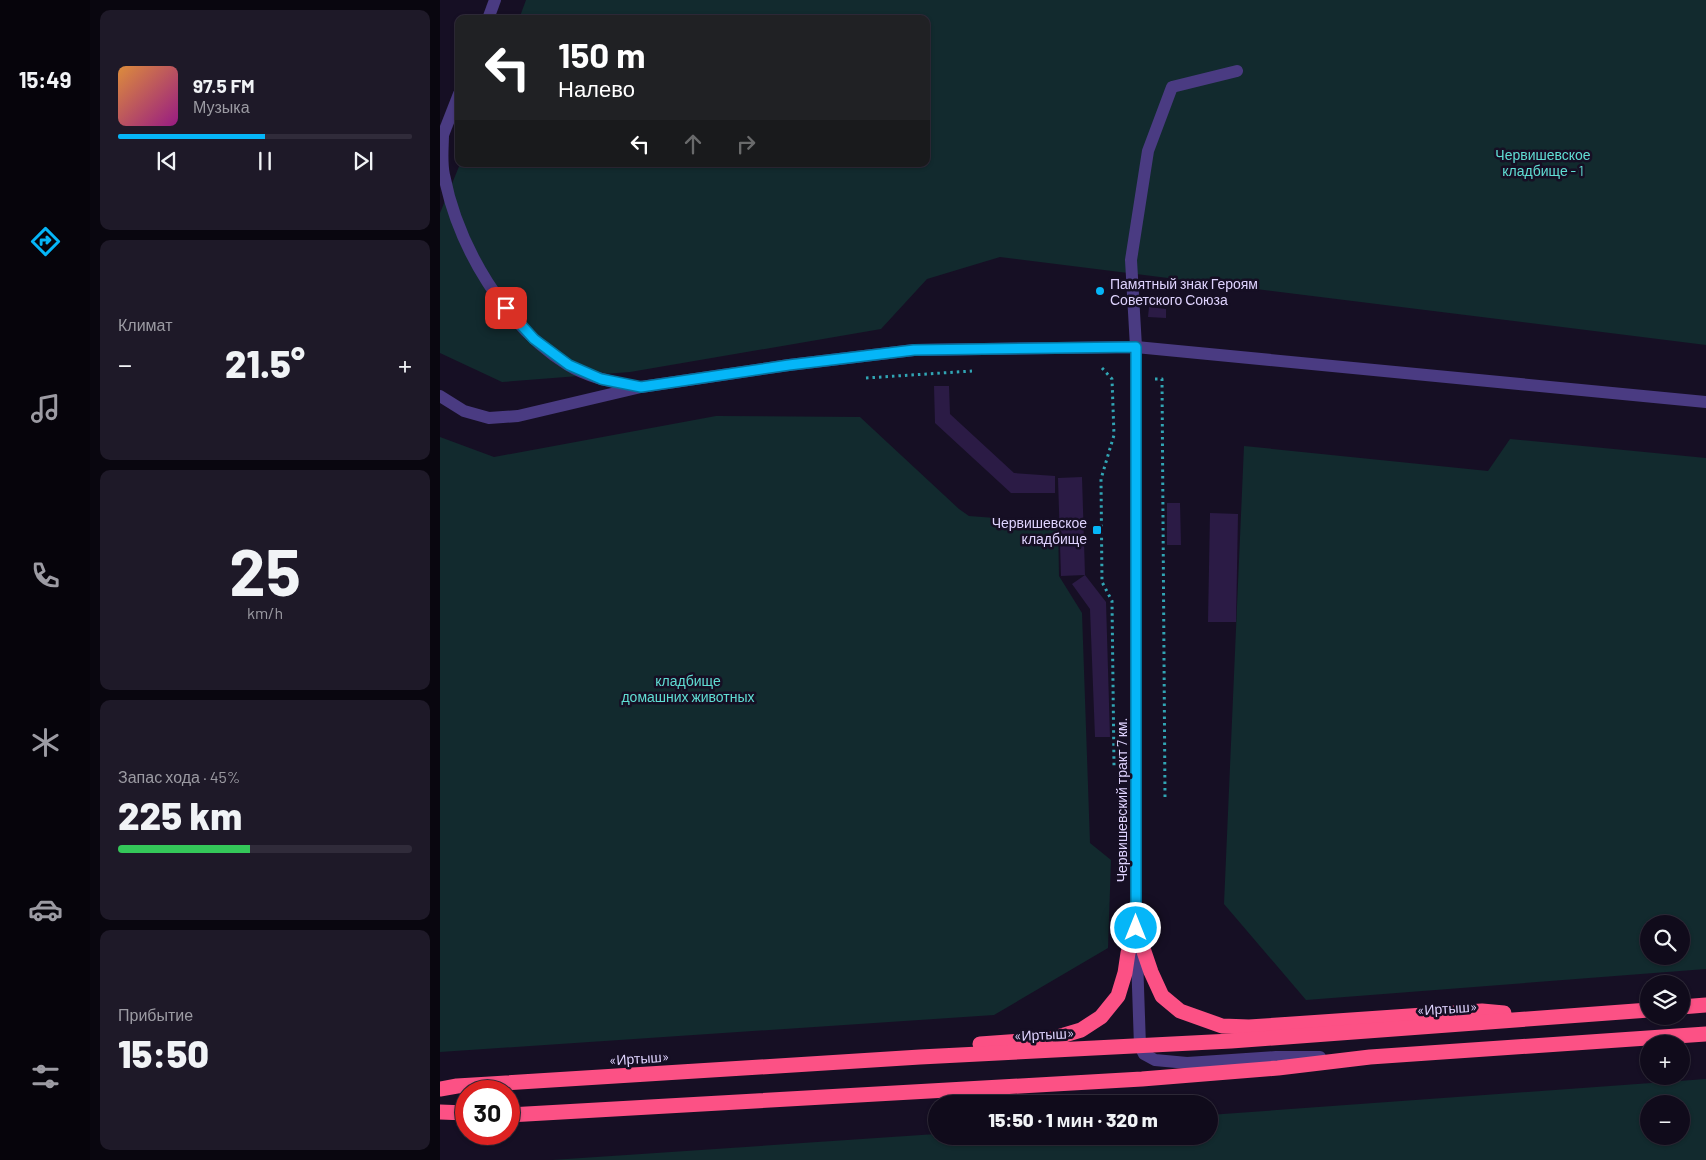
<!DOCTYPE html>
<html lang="ru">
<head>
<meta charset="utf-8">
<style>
	body { margin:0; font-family:Barlow,sans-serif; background:#1e1928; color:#f1f3f6; height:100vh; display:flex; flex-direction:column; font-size:19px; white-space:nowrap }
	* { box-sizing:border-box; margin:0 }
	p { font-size:16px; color:#9c9ba3 }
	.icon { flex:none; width:28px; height:28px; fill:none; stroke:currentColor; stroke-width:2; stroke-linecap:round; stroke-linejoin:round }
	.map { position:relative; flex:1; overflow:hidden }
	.details { display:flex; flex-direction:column; gap:10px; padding:10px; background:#09060f; width:350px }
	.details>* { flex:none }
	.top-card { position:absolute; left:15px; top:15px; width:475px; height:152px; border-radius:10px; box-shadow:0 1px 4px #0004,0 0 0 1px #302b3a; background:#202124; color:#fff; overflow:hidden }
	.fabs { position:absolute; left:1200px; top:915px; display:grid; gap:10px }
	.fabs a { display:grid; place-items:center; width:50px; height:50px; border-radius:50%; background:#100b1b; box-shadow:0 1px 4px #0004,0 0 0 1px #302b3a; font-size:25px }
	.speed { position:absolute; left:15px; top:1080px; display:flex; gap:10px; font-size:25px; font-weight:700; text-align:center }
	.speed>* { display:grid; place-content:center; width:65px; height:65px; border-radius:50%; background:#100b1b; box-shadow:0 1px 4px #0004,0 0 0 1px #302b3a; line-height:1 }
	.speed .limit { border:8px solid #d22; background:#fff; color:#111 }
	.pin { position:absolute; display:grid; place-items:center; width:42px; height:42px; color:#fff; margin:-21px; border-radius:10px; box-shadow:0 2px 8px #0006 }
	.me { position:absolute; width:55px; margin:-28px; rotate:0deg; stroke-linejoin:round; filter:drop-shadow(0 0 4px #0008) }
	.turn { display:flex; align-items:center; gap:18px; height:105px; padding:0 20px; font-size:22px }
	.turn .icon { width:65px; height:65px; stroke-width:2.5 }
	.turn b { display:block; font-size:35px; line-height:42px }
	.lanes { display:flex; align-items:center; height:48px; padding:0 20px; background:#0003; justify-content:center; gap:25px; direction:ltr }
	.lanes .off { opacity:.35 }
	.big { font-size:38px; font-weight:800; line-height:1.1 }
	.details .card { flex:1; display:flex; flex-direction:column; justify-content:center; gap:8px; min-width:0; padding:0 18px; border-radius:10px; background:#1e1928 }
	.details .dial { align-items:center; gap:0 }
	.dial b { font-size:65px; line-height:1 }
	.song { display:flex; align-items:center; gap:15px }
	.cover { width:60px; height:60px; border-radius:8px; background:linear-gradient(135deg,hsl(30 70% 55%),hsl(310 70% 35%)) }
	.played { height:5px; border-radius:2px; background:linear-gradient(90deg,#05b6f8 50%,#302b3a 50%) }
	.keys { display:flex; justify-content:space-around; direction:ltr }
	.heat { display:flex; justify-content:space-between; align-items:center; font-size:28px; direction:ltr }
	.charge { height:8px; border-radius:4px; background:linear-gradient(90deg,#34c759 45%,#302b3a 0) }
	.trip { position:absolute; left:488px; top:1095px; width:290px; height:50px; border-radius:25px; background:#100b1b; box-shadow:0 1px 4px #0004,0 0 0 1px #302b3a; font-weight:800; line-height:50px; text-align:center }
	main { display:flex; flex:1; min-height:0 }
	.menu { display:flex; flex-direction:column; width:90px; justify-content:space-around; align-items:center; background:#06040b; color:#9c9ba3 }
	.menu .icon { width:35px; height:35px }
	.menu .on { color:#05b6f8 }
	.menu b { font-size:22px; color:#f1f3f6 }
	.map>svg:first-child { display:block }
	.green { fill:#122a2e; fill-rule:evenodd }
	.building { fill:#2b1b45 }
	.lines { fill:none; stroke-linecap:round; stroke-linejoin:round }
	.path { stroke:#31a5b4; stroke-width:3; stroke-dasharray:2.5 4; stroke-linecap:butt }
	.lane { stroke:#4a3b82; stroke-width:12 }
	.street { stroke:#4a3b82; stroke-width:12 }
	.highway { stroke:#fc5185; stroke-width:15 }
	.route-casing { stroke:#0376a1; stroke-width:12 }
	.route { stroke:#05b6f8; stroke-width:9 }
	.poi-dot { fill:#05b6f8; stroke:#160f24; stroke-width:2 }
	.labels { text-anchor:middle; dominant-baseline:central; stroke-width:5; stroke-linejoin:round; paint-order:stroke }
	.park-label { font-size:14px; fill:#60ddd3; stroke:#160f24 }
	.poi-label { font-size:14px; fill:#dfd3fe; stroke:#160f24; text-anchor:start }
	.street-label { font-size:14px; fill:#dfd3fe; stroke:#160f24 }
</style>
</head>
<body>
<main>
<nav class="menu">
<b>15:49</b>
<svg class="icon on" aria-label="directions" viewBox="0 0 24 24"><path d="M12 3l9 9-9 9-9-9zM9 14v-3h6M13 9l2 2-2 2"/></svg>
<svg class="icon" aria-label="music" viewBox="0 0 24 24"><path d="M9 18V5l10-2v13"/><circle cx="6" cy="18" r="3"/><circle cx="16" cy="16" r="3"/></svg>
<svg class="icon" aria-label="phone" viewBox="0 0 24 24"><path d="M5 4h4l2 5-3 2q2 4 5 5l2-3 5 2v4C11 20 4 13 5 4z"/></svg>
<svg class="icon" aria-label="climate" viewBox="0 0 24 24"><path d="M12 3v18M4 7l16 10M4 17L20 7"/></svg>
<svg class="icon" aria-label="car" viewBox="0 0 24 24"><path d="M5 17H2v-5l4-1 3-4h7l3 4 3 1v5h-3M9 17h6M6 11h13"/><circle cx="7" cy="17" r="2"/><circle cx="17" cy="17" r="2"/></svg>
<svg class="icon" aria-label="filters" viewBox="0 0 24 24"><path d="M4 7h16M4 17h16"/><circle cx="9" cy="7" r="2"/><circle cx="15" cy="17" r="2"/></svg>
</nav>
<section class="details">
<div class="card">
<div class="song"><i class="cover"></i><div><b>97.5 FM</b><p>Музыка</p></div></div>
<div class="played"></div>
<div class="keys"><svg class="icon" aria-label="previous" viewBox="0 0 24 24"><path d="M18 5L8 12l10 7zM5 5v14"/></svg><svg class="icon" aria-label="pause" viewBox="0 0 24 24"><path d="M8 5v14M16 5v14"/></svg><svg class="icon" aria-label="next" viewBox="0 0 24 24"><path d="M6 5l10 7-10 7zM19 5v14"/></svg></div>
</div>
<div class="card"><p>Климат</p>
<div class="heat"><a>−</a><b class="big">21.5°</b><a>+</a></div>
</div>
<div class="card dial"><b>25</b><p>km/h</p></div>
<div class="card"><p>Запас хода · 45%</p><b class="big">225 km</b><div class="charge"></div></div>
<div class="card"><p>Прибытие</p><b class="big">15:50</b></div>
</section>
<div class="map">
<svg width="1266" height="1160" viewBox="0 0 1266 1160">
	<rect width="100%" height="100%" fill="#160f24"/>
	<g class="green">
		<path d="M86,0H1266V345L560,257L487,279L441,329L190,372L62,382L0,353V213L20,164H486V19H79Z"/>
		<path d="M276,416L420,417L519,509L529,516L618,523L619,576L642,613L650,843L671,860L668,948L554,1015L0,1052V437L54,457Z"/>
		<path d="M1070,439L1266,458V969L866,1000L784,904L804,446L1048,471ZM1209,924H1241V956H1209Z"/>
		<path d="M1266,1079V1160H112L496,1134V1136H769V1115ZM1209,1104H1241V1136H1209Z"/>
	</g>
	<g class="building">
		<path d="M709,307L726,309V318L708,317Z"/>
		<path d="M494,386H509L510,414L574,473L615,476V493H571L495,423Z"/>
		<path d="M642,477L645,575L621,576L618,478Z"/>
		<path d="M727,503H740L741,545H727Z"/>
		<path d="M770,513L798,514L796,622H768Z"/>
		<path d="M645,575L666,602L670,737H655L650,609L632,584Z"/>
	</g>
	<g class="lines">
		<g class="path">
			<path d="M662,368L672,379L674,435L661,479L662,582L672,601L674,766"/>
			<path d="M426,378L532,371"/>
			<path d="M715,379H722L725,798"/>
		</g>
		<path class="lane" d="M696,347L691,260L708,151L732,87L797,71"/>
		<g class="street">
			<path d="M48,19L55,0"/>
			<path d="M3,133C3,147 1,162 4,175C18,247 65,326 128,365C149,378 174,382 197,387"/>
			<path d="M1,140L19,94"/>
			<path d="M696,347V928L700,1046L704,1054L715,1060L747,1063L836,1057H880"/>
			<path d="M0,396L24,411L49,418L78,416L201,387L349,365L474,350L696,347L1266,402"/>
		</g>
		<g class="highway">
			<path d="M696,928L711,972L722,996L740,1011L782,1026L809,1027L1042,1011L1064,1013"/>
			<path d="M1241,1007L1266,1005"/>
			<path d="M540,1044L611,1039L641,1030L661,1017L678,996L685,973L688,953L696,928"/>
			<path d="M0,1089L17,1086L480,1057L791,1041L1209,1010"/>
			<path d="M0,1112L26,1113"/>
			<path d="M69,1115L702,1079L838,1068L930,1057L1266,1034"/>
		</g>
	</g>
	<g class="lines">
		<defs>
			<path id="route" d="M66,308L94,339L129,365L161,379L201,387L349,365L474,350L696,347V928"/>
		</defs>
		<use href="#route" class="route-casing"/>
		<use href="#route" class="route"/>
	</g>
	<g class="poi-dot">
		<circle cx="660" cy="291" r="5"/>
		<rect x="652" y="525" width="10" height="10" rx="2.5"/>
	</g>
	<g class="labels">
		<g class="park-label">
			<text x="1103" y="154">Червишевское<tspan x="1103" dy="16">кладбище - 1</tspan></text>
			<text x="248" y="680">кладбище<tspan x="248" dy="16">домашних животных</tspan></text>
		</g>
		<g class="poi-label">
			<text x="670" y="283">Памятный знак Героям<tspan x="670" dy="16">Советского Союза</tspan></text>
			<text x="647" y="522" text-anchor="end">Червишевское<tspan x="647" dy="16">кладбище</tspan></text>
		</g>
		<g class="street-label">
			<text transform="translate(681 800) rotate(-90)">Червишевский тракт 7 км.</text>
			<text transform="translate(1007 1008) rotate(-4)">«Иртыш»</text>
			<text transform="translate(604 1034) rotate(-3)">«Иртыш»</text>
			<text transform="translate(199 1058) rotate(-4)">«Иртыш»</text>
		</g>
	</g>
</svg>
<div class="fabs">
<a><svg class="icon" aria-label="search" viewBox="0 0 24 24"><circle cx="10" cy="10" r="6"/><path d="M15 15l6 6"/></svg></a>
<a><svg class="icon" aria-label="layers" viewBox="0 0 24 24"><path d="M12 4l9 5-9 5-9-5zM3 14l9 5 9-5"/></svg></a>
<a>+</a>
<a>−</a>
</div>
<div class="speed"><div class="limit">30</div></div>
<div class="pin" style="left:66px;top:308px;background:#d93025"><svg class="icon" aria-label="arrive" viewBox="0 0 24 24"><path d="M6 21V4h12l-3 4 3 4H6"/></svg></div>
<svg class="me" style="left:696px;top:928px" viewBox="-20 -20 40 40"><circle r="17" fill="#05b6f8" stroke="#fff" stroke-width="3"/><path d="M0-11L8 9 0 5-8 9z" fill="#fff"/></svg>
<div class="trip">15:50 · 1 мин · 320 m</div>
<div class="top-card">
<div class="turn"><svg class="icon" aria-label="left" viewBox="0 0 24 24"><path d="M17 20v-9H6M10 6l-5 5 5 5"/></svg><div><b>150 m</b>Налево</div></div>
<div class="lanes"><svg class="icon" aria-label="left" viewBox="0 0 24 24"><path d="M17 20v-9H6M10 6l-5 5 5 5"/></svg><svg class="icon off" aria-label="ahead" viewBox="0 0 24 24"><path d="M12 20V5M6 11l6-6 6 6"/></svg><svg class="icon off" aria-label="right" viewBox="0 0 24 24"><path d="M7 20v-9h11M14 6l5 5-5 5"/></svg></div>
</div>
</div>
</main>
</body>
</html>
